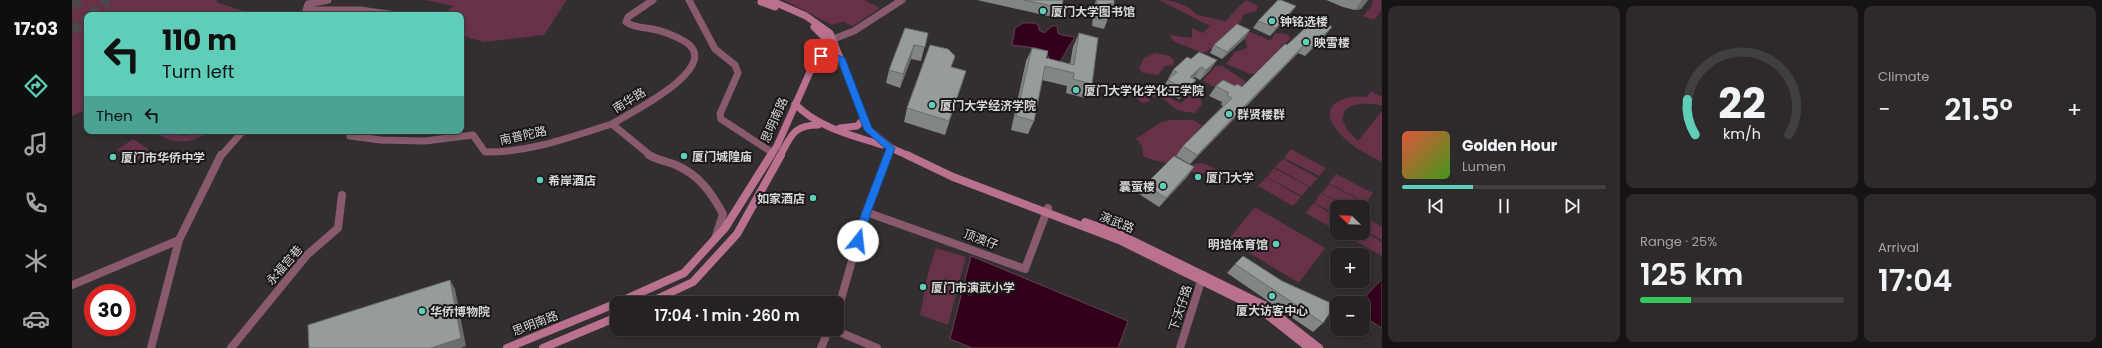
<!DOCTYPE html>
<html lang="en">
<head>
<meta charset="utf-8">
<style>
	body { margin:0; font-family:Poppins,"Noto Sans SC",sans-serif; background:#2e2a2c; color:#f1f3f6; height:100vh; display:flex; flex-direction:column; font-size:15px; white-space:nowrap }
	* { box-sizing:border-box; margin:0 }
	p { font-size:13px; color:#a4a4a6 }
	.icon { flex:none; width:22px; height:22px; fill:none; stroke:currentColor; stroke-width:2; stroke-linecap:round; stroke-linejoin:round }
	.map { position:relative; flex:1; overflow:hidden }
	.panel { display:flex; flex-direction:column; gap:6px; padding:6px; background:#151314; width:720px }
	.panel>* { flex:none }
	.hud { position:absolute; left:12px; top:12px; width:380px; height:122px; border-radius:8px; box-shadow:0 2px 6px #0003,0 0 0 1px #423f41; background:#5eceb8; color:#111; overflow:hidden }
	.needle { width:26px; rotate:293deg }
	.fabs { position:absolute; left:1258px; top:200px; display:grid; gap:8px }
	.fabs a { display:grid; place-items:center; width:40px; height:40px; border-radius:8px; background:#262224; box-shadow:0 2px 6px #0003,0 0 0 1px #423f41; font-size:20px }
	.speed { position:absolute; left:12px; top:284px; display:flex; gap:8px; font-size:20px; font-weight:700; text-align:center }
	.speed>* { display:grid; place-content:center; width:52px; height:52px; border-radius:50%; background:#262224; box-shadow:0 2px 6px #0003,0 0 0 1px #423f41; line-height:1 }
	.speed .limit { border:6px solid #d22; background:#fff; color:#111 }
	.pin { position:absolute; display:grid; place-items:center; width:34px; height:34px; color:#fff; margin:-17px; border-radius:8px; box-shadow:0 2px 6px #0006 }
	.me { position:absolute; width:44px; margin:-22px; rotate:16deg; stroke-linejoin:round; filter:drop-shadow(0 0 3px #0008) }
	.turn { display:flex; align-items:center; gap:14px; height:84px; padding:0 12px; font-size:18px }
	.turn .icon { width:52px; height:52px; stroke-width:2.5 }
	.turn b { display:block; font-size:28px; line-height:34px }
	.then { display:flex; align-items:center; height:38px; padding:0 12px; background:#0003; gap:8px; font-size:15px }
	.big { font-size:30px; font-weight:600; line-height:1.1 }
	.panel .widget { flex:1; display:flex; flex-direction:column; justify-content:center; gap:6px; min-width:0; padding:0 14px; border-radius:8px; background:#2e2a2c }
	.panel .dial { align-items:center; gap:0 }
	.dial svg { height:104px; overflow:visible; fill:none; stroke:#423f41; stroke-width:7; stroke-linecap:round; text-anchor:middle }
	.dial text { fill:#f1f3f6; stroke:none }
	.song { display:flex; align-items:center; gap:12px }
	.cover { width:48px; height:48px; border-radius:6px; background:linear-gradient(135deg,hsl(10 70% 55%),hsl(100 70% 35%)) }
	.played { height:4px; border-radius:2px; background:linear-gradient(90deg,#5eceb8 35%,#423f41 35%) }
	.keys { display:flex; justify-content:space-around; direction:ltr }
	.heat { display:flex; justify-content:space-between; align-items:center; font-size:22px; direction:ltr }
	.charge { height:6px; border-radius:3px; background:linear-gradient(90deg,#34c759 25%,#423f41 0) }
	.panel .tiles { flex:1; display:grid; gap:6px; grid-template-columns:repeat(3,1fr) }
	.widget:first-child { grid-row:span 2 }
	.trip { position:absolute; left:538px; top:296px; width:234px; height:40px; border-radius:8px; background:#262224; box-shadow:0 2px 6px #0003,0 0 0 1px #423f41; font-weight:600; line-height:40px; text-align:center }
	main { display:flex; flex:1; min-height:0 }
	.tab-bar { display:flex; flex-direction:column; width:72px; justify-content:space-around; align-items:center; background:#0f0e0e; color:#a4a4a6 }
	.tab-bar .icon { width:28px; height:28px }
	.tab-bar .selected { color:#5eceb8 }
	.tab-bar b { font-size:18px; color:#f1f3f6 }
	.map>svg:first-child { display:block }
	.green { fill:#663149 }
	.water { fill:#33001b; stroke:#654053 }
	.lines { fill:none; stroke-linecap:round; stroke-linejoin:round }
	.highway-tunnel { stroke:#4c4749; stroke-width:10; stroke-dasharray:10 5.5; stroke-linecap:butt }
	.street-far1 { stroke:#895a6d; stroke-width:7 }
	.street { stroke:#895a6d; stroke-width:8 }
	.secondary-far1 { stroke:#ba7190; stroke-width:7 }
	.secondary { stroke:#ba7190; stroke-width:8 }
	.wall { fill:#818684 }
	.shaded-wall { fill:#696d6c }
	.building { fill:#969c9a; stroke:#696d6c }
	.route { fill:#1a73e8; stroke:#114b97 }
	.poi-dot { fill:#5eceb8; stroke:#191718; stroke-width:1.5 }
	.labels { text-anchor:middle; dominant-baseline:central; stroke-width:4; stroke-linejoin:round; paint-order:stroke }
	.poi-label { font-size:12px; font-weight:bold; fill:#d9d6d7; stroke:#191718; text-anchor:start }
	.street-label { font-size:12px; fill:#d9d6d7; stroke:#191718 }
</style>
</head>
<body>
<main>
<nav class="tab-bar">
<b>17:03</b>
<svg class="icon selected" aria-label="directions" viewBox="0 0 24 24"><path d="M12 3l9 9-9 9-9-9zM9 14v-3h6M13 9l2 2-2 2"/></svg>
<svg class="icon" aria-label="music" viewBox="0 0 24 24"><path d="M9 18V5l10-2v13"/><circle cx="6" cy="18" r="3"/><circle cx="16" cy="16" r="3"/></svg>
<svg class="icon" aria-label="phone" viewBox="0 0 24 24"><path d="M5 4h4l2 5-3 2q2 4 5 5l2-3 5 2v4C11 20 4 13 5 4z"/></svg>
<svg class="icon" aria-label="climate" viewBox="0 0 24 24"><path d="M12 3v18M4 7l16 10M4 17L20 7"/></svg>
<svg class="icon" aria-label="car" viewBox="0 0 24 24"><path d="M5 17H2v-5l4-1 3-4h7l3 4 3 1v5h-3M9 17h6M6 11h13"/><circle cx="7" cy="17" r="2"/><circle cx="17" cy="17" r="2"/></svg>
</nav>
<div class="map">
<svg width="1310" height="348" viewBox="0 0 1310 348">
	<rect width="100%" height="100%" fill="#332e30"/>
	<g class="green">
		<path d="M0,0H146L144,2L184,15H15V109L0,116Z"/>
		<path d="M353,0H495L472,35L412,42L389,35V15H370L381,6Z"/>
		<path d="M712,0H792L808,8L781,26L771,22L760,25Z"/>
		<path d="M1087,0C1100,0 1116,4 1125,15L1154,21C1160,13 1167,7 1174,0L1186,6L1185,10L1171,15L1169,21L1164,26L1197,40H1199L1203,33L1215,34L1219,39L1209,46V50L1183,74H1178L1154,64L1163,52L1175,48L1173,38L1160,32C1149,38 1142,49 1131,53L1101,41L1097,35L1120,38V28L1131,33L1138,26Z"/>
		<path d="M1301,0H1309V11L1302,20L1291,16L1299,7Z"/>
		<path d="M1219,16C1228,20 1237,19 1245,24C1235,27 1221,32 1214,20Z"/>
		<path d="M1083,53L1098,56L1102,61L1101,65L1093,66L1086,75L1071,73L1067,68L1072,58Z"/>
		<path d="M1144,66H1150L1173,81V85C1160,96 1147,90 1133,82L1131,80Z"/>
		<path d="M1069,84C1084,88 1095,97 1109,103L1119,95L1129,99L1130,104L1123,113C1116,112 1107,112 1101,107C1091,98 1092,97 1076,97L1078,101L1071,103L1065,99L1061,91Z"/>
		<path d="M1299,91L1310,97V106C1298,103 1284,102 1273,110L1270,119L1276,131L1286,141L1310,111V162C1295,154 1280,147 1268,134C1243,107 1268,94 1295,97Z"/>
		<path d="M1097,120H1121L1130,125L1104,156L1108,162L1119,165L1130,163L1144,169C1128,179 1114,170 1098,164C1089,161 1080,161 1071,156L1070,146L1064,138C1076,133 1084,122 1097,120Z"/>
		<path d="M78,131H108L103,134C115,139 126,131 138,131C115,147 101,143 78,131Z"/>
		<path d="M61,139L79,151L62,162L45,150Z"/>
		<path d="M1219,149L1254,168L1247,176L1212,158Z"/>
		<path d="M1211,159L1246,178L1238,187L1203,167Z"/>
		<path d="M1202,168L1237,187L1230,196L1195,177Z"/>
		<path d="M1264,174L1301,193L1294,203L1257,183Z"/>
		<path d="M1194,177L1229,197L1221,206L1186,186Z"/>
		<path d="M1257,184L1294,204L1291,208L1276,207L1250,193Z"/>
		<path d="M1249,193L1274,207H1265V215L1242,203Z"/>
		<path d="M1241,203L1265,217V231L1234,213Z"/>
		<path d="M1183,207L1253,248L1227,283L1156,240Z"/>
		<path d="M1295,218L1310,227V240L1291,230V224Z"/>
		<path d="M1291,231L1310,242V256L1280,239L1285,233H1291Z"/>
		<path d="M864,248L894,257L876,325L848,315L856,273Z"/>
	</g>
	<g class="water">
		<path d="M951,23H963L967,26V30L972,33L980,26H985L986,33L990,35L1002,37V39C994,49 993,56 986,64L978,61L974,51L964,48L940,45L943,28Z"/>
		<path d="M899,256L1056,321L1046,348H900L878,339Z"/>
		<path d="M1310,279V328L1291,316V303H1287Z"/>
	</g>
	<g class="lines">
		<g class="highway-tunnel">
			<path d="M0,6L8,0"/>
			<path d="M19,15L36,0"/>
			<path d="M0,31L15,18"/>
		</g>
		<g class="street-far1">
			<path d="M256,0L236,4L234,10H288L324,15"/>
			<path d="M617,0L643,49L663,65L666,73L648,114L649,119L701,153"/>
			<path d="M751,43L782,31L830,0"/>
			<path d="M278,136L309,140L353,141L401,135L413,152C457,153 498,137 540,124"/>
			<path d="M149,156L171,131"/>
			<path d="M579,156L540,124C556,114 655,66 612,41C603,36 591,31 580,29C571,27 562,28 554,22L556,17L581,0"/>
			<path d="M816,156L819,148"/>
		</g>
		<g class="street">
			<path d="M577,155C585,160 595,161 604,165C627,175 639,192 651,214L643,239"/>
			<path d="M794,212L953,269L976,208"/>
			<path d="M0,285L107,240"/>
			<path d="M765,313L794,212L816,155"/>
			<path d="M760,329L805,348"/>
			<path d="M79,348L107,240L149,155"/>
			<path d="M159,348L235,255L266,228L270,195"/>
			<path d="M749,348L757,329"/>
			<path d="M1108,348L1131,275"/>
		</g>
		<g class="secondary-far1">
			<path d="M698,0L734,16L758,33L797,130L819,148L837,156"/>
			<path d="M689,2L703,7"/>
			<path d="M744,58L756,55L770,60"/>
			<path d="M723,104C747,128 779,135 810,145"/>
			<path d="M768,128L785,126L792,119"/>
			<path d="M698,156L705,146L753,38L742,27"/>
			<path d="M708,156C719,136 721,125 746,125"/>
		</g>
		<g class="secondary">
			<path d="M835,155L881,177L1047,240L1189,310L1237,348"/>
			<path d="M1013,222L1049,235L1192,305L1247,348"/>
			<path d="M545,303L612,273L653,228L699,155"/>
			<path d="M576,303L621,282L665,234L709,155"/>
			<path d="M435,348L545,303"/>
			<path d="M471,348L545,317"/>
		</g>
	</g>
	<g class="wall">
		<path d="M905,0H991L990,8L985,18Z"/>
		<path d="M1024,0H1042V4L1039,12L1036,11L1035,21L1032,29L1020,26L1022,6Z"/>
		<path d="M1254,0H1296L1289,9L1283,10L1271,7Z"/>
		<path d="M1218,14L1198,36L1181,28L1186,21Z"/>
		<path d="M856,33L849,61L839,59L828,88L814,83L817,70Z"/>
		<path d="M1007,33L1020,84L1013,98L994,93L995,86L970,80L962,121L956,134L939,130L954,61L960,48L974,58L998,64L1001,47Z"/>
		<path d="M1253,36L1233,56L1226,53L1118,164L1104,156L1111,146L1151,106L1149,105L1150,102L1137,96L1144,86H1163L1170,87L1215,45Z"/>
		<path d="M1173,38L1150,59L1138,53L1142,45Z"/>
		<path d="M883,56L879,67L894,71L873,135L832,122L835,108Z"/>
		<path d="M1119,59L1145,60L1138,70L1128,80L1123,77L1121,78L1124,80L1117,89L1107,99L1090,90L1101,70Z"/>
		<path d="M1122,167L1115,177L1087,207L1067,194L1073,185Z"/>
		<path d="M1163,264L1251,323L1241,332L1155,273Z"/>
	</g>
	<g class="shaded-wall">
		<path d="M1290,0H1296L1289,9L1283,10Z"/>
		<path d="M1224,6L1218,14L1198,36L1204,28Z"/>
		<path d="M1260,27L1253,36L1233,56L1240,47Z"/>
		<path d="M1178,30L1173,38L1150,59L1155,52Z"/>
		<path d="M1233,44L1226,53L1118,164L1125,155Z"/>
		<path d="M842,45L839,59L828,88L831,74Z"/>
		<path d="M1145,60L1138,70L1128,80L1134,70Z"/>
		<path d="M1129,67L1123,77L1112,87L1118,77Z"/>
		<path d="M1124,80L1117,89L1107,99L1113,89Z"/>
		<path d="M1122,167L1115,177L1087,207L1094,198Z"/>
		<path d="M378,280L383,289L394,346L389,348H359Z"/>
	</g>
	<g class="building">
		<path d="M952,0H991L990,8Z"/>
		<path d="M1025,0H1042V4L1036,3L1035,21L1024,19Z"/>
		<path d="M1206,0H1209L1224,6L1204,28L1186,21Z"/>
		<path d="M1243,19L1260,27L1240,47L1233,44L1125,155L1111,146L1160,98L1155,95L1157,93L1144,86L1151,80L1163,86L1165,84L1170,87L1213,44L1215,45Z"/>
		<path d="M1165,24L1178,30L1155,52L1142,45Z"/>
		<path d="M833,28L856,33L853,47L842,45L831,74L817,70Z"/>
		<path d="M1007,33L1026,38L1020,84L1001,79L1002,73L973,66L962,121L944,116L960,48L976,51L974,58L1002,65Z"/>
		<path d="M858,45L876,49L883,56L879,67L894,71L877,121L835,108Z"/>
		<path d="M1127,52L1145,60L1134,70L1129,67L1118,77L1124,80L1113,89L1096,80L1105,72L1101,70L1115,57L1119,59Z"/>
		<path d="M1102,156L1122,167L1094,198L1073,185Z"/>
		<path d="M1171,256L1210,281L1263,305L1251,323L1163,264Z"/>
		<path d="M378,280L389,338L359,348H237L236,325Z"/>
	</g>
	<path class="route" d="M760,53L773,58L800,128L823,148L799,212L791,241L786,245L781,241L790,212L814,149L792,130L766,61L745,56L749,53Z"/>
	<g class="poi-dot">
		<circle cx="971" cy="11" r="4"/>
		<circle cx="1200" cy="21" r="4"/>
		<circle cx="1234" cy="42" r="4"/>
		<circle cx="1004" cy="90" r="4"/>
		<circle cx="860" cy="105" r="4"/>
		<circle cx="1157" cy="114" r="4"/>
		<circle cx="612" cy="156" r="4"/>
		<circle cx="41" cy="157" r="4"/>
		<circle cx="1126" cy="177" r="4"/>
		<circle cx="468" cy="180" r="4"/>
		<circle cx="1091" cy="186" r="4"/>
		<circle cx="741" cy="198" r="4"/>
		<circle cx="1204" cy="244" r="4"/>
		<circle cx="851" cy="287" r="4"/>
		<circle cx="1200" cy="296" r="4"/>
		<circle cx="350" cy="311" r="4"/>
	</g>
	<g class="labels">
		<g class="poi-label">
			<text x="979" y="11">厦门大学图书馆</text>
			<text x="1208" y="21">钟铭选楼</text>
			<text x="1242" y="42">映雪楼</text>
			<text x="1012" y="90">厦门大学化学化工学院</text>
			<text x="868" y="105">厦门大学经济学院</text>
			<text x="1165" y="114">群贤楼群</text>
			<text x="620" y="156">厦门城隍庙</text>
			<text x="49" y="157">厦门市华侨中学</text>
			<text x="1134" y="177">厦门大学</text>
			<text x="476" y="180">希岸酒店</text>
			<text x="1083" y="186" text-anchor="end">囊萤楼</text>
			<text x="733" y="198" text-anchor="end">如家酒店</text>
			<text x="1196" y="244" text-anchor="end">明培体育馆</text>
			<text x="859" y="287">厦门市演武小学</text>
			<text x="1200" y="310" text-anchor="middle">厦大访客中心</text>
			<text x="358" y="311">华侨博物院</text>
		</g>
		<g class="street-label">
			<text transform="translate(557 100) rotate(-32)">南华路</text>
			<text transform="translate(702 120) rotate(-66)">思明南路</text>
			<text transform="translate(451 135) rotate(-12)">南普陀路</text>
			<text transform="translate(1045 222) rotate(22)">演武路</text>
			<text transform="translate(909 239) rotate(20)">顶澳仔</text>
			<text transform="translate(212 265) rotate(-49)">永福宫巷</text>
			<text transform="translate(1108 308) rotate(-72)">下沃仔路</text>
			<text transform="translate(463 323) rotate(-21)">思明南路</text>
		</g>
	</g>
</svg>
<div class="fabs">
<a><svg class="needle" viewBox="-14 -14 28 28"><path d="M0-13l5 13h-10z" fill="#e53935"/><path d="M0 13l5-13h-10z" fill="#a4a4a6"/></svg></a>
<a>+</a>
<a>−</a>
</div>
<div class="speed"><div class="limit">30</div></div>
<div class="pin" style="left:749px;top:56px;background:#d93025"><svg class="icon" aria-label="arrive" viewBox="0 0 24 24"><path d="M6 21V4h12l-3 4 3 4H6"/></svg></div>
<svg class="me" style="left:786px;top:241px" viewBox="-20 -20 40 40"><circle r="19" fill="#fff"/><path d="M0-13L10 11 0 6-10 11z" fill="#1a73e8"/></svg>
<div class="trip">17:04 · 1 min · 260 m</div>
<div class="hud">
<div class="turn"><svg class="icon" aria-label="left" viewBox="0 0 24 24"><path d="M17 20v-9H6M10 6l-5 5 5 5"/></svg><div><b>110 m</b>Turn left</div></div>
<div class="then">Then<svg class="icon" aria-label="left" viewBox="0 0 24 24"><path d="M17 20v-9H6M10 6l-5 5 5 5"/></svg></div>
</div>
</div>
<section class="panel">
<div class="tiles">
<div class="widget">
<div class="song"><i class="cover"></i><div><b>Golden Hour</b><p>Lumen</p></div></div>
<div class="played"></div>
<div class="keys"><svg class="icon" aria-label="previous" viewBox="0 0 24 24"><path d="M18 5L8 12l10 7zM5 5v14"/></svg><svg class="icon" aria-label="pause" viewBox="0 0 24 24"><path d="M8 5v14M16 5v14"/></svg><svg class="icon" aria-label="next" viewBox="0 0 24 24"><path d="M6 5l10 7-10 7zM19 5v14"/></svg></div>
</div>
<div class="widget dial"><svg viewBox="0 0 100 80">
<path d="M14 69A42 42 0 1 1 86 69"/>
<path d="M14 69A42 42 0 0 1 8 42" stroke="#5eceb8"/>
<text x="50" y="56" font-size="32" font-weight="700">22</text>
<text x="50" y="72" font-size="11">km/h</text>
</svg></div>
<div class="widget"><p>Climate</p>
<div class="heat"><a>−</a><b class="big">21.5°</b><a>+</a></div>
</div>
<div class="widget"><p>Range · 25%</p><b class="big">125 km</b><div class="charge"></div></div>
<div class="widget"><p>Arrival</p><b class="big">17:04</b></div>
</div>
</section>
</main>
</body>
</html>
